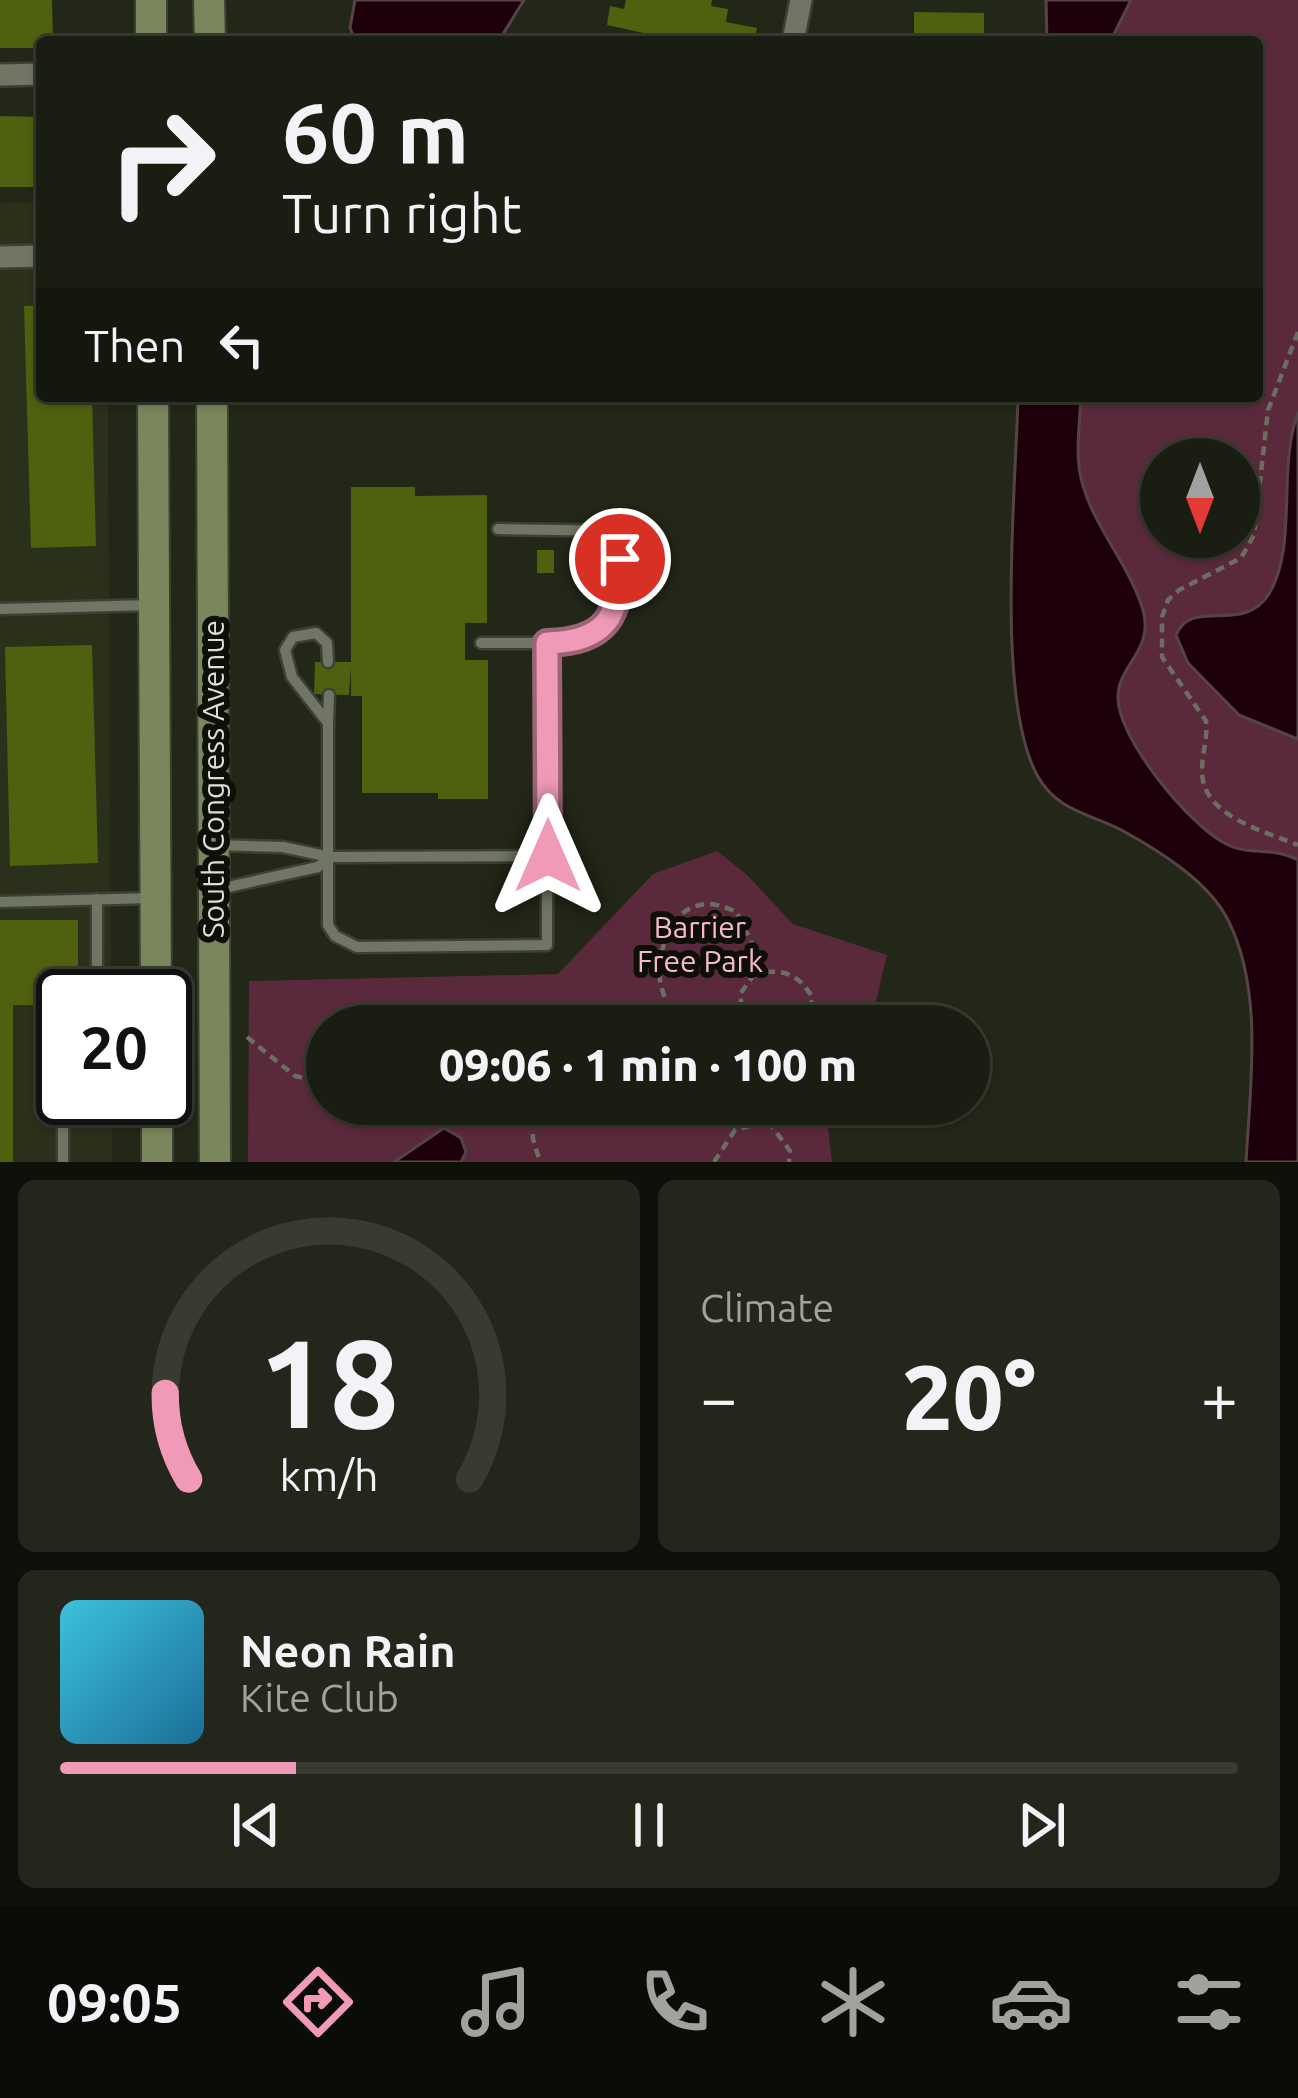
<!DOCTYPE html>
<html lang="en">
<head>
<meta charset="utf-8">
<style>
	body { margin:0; font-family:Ubuntu,sans-serif; background:#23261a; color:#f1f3f6; height:100vh; display:flex; flex-direction:column; font-size:45px; white-space:nowrap }
	* { box-sizing:border-box; margin:0 }
	p { font-size:39px; color:#9fa29f }
	.icon { flex:none; width:66px; height:66px; fill:none; stroke:currentColor; stroke-width:2; stroke-linecap:round; stroke-linejoin:round }
	.map { position:relative; height:1162px; overflow:hidden }
	.sheet { display:flex; flex-direction:column; gap:18px; padding:18px; background:#0e1009; flex:1 }
	.sheet>* { flex:none }
	.banner { position:absolute; left:36px; top:36px; width:1227px; height:366px; border-radius:12px; box-shadow:0 3px 9px #0004,0 0 0 3px #383b31; background:#1a1d11; color:#f1f3f6; overflow:hidden }
	.needle { width:78px; rotate:180deg }
	.tools { position:absolute; left:1140px; top:438px; display:grid; gap:24px }
	.tools a { display:grid; place-items:center; width:120px; height:120px; border-radius:50%; background:#1a1d11; box-shadow:0 3px 9px #0004,0 0 0 3px #383b31; font-size:60px }
	.speed { position:absolute; left:36px; top:969px; display:flex; gap:24px; font-size:60px; font-weight:700; text-align:center }
	.speed>* { display:grid; place-content:center; width:156px; height:156px; border-radius:50%; background:#1a1d11; box-shadow:0 3px 9px #0004,0 0 0 3px #383b31; line-height:1 }
	.speed .limit { border:6px solid #111; border-radius:18px; background:#fff; color:#111 }
	.pin { position:absolute; display:grid; place-items:center; width:102px; height:102px; color:#fff; margin:-51px; border:6px solid #fff; border-radius:50%; box-shadow:0 3px 12px #0007 }
	.me { position:absolute; width:132px; margin:-66px; rotate:0deg; stroke-linejoin:round; filter:drop-shadow(0 0 9px #0008) }
	.turn { display:flex; align-items:center; gap:42px; height:252px; padding:0 48px; font-size:54px }
	.turn .icon { width:156px; height:156px; stroke-width:2.5 }
	.turn b { display:block; font-size:84px; line-height:102px }
	.then { display:flex; align-items:center; height:114px; padding:0 48px; background:#0003; gap:24px; font-size:45px }
	.big { font-size:90px; font-weight:800; line-height:1.1 }
	.sheet .widget { flex:1; display:flex; flex-direction:column; justify-content:center; gap:18px; min-width:0; padding:0 42px; border-radius:18px; background:#23261a }
	.sheet .dial { align-items:center; gap:0 }
	.dial svg { height:312px; overflow:visible; fill:none; stroke:#383b31; stroke-width:7; stroke-linecap:round; text-anchor:middle }
	.dial text { fill:#f1f3f6; stroke:none }
	.song { display:flex; align-items:center; gap:36px }
	.cover { width:144px; height:144px; border-radius:18px; background:linear-gradient(135deg,hsl(190 70% 55%),hsl(200 70% 35%)) }
	.played { height:12px; border-radius:6px; background:linear-gradient(90deg,#f09ab7 20%,#383b31 20%) }
	.keys { display:flex; justify-content:space-around; direction:ltr }
	.heat { display:flex; justify-content:space-between; align-items:center; font-size:66px; direction:ltr }
	.sheet .tiles { flex:1; display:grid; gap:18px; grid-template-columns:1fr 1fr }
	.widget:last-child { grid-column:span 2 }
	.trip { position:absolute; left:306px; top:1005px; width:684px; height:120px; border-radius:60px; background:#1a1d11; box-shadow:0 3px 9px #0004,0 0 0 3px #383b31; font-weight:800; line-height:120px; text-align:center }
	.tabs { display:flex; height:192px; justify-content:space-around; align-items:center; background:#0a0c07; color:#9fa29f }
	.tabs .icon { width:84px; height:84px }
	.tabs .current { color:#f09ab7 }
	.tabs b { font-size:54px; color:#f1f3f6 }
	.map>svg:first-child { display:block }
	.built { fill:#2a301a }
	.green { fill:#5a2a3c; fill-rule:evenodd }
	.water { fill:#1e000b; stroke:#564347; stroke-width:3 }
	.building { fill:#4f600e }
	.lines { fill:none; stroke-linecap:round; stroke-linejoin:round }
	.service-casing { stroke:#3d4135; stroke-width:15 }
	.minor-casing { stroke:#3d4135; stroke-width:26 }
	.secondary-casing { stroke:#3d4135; stroke-width:34 }
	.path { stroke:#6a6f61; stroke-width:4.5; stroke-dasharray:9 6; stroke-linecap:butt }
	.service { stroke:#707663; stroke-width:10 }
	.minor { stroke:#707663; stroke-width:21 }
	.secondary { stroke:#7a865b; stroke-width:30 }
	.route-casing { stroke:#9c6477; stroke-width:30 }
	.route { stroke:#f09ab7; stroke-width:21 }
	.labels { text-anchor:middle; dominant-baseline:central; stroke-width:12; stroke-linejoin:round; paint-order:stroke }
	.street-label { font-size:30px; fill:#daded3; stroke:#0d0f08 }
	.park-label { font-size:30px; fill:#fab8ce; stroke:#0d0f08 }
</style>
</head>
<body>
<div class="map">
<svg width="1298" height="1162" viewBox="0 0 1298 1162">
	<rect width="100%" height="100%" fill="#222717"/>
	<path class="built" d="M42,202V396H108L111,996H63V1098H112V1162H0V203Z"/>
	<g class="green">
		<path d="M1060,0H1298V938L1097,744L1057,396H1257V42H1060ZM1161,459H1239V537H1161Z"/>
		<path d="M717,851L747,875L793,924L887,955L870,1026H327V1104H830L826,1110L832,1162H248L249,981L558,974L653,874Z"/>
	</g>
	<g class="water">
		<path d="M355,0H524L498,42H356L350,28Z"/>
		<path d="M1046,0H1131L1110,42H1047Z"/>
		<path d="M1018,396H1081C1080,422 1075,452 1081,478C1092,526 1129,563 1143,610C1154,650 1120,663 1118,695C1115,736 1191,828 1228,845C1251,856 1271,846 1298,860V1162H1246C1250,1086 1264,991 1228,920C1209,882 1161,852 1125,832C1091,813 1058,813 1037,775C995,697 1016,489 1018,396Z"/>
		<path d="M1298,412V739L1239,715L1188,663L1176,635C1193,596 1242,636 1269,594C1298,546 1277,470 1298,412Z"/>
		<path d="M444,1128L461,1138L466,1152L461,1162H394Z"/>
	</g>
	<g class="building">
		<path d="M0,0H52L53,42H42V48H0Z"/>
		<path d="M626,0H712L711,6L728,9L726,22L757,28L754,42H685L607,25L610,6L624,9Z"/>
		<path d="M914,12L984,13V42H841V33H914Z"/>
		<path d="M0,116L42,117V187H0Z"/>
		<path d="M42,305V396H92L96,546L31,548L24,306Z"/>
		<path d="M351,487H415V496L487,495V623H465V660H488V799H438V793H362V696H351V667L349,695L314,694L315,662H351Z"/>
		<rect x="537" y="550" width="17" height="23"/>
		<path d="M92,645L98,863L10,866L5,647Z"/>
		<path d="M0,920H78V996H63V1005H13V1162H0Z"/>
		<path d="M778,1104H815L814,1114L778,1111Z"/>
	</g>
	<g class="lines">
		<defs>
			<g id="service">
				<path d="M498,529L620,531C620,594 626,641 547,643"/>
				<path d="M0,609L151,605"/>
				<path d="M328,662L327,643L316,633L293,637L285,650L292,677L328,723L329,695"/>
				<path d="M328,723V925L335,936L357,947L547,945V643H481"/>
				<path d="M216,845L283,847L330,857L548,856"/>
				<path d="M219,889L318,867L330,857"/>
				<path d="M0,902L153,898"/>
				<path d="M97,996V899"/>
				<path d="M63,1162V1098"/>
			</g>
			<g id="minor">
				<path d="M793,42L801,0"/>
				<path d="M0,75L42,74"/>
				<path d="M0,257L42,256"/>
			</g>
			<g id="secondary">
				<path d="M151,0V42"/>
				<path d="M209,0L210,42"/>
				<path d="M153,396L156,996"/>
				<path d="M212,396L215,1162"/>
				<path d="M157,1098V1162"/>
			</g>
		</defs>
		<use href="#service" class="service-casing"/>
		<use href="#minor" class="minor-casing"/>
		<use href="#secondary" class="secondary-casing"/>
		<g class="path">
			<path d="M1298,332L1268,410L1254,535L1241,558L1179,590L1168,600L1162,617V657L1206,721C1208,738 1202,753 1202,770C1201,816 1264,831 1298,845"/>
			<path d="M766,972C790,970 800,978 813,998L804,1026"/>
			<path d="M667,1026C673,1007 662,998 660,979C658,949 670,906 707,904C716,903 728,909 736,911L766,972L753,976L740,994L743,1015L754,1026"/>
			<path d="M247,1037L295,1076L327,1083"/>
			<path d="M532,1104L533,1139L540,1162"/>
			<path d="M768,1121L790,1151L789,1162"/>
			<path d="M714,1162L735,1130L768,1121L769,1104"/>
		</g>
		<use href="#service" class="service"/>
		<use href="#minor" class="minor"/>
		<use href="#secondary" class="secondary"/>
	</g>
	<g class="lines">
		<defs>
			<path id="route" d="M548,856L547,643C608,641 620,616 620,559"/>
		</defs>
		<use href="#route" class="route-casing"/>
		<use href="#route" class="route"/>
	</g>
	<g class="labels">
		<g class="street-label">
			<text transform="translate(213 779) rotate(-90)">South Congress Avenue</text>
		</g>
		<g class="park-label">
			<text x="700" y="927">Barrier<tspan x="700" dy="34">Free Park</tspan></text>
		</g>
	</g>
</svg>
<div class="tools">
<a><svg class="needle" viewBox="-14 -14 28 28"><path d="M0-13l5 13h-10z" fill="#e53935"/><path d="M0 13l5-13h-10z" fill="#9fa29f"/></svg></a>
</div>
<div class="speed"><div class="limit">20</div></div>
<div class="pin" style="left:620px;top:559px;background:#d93025"><svg class="icon" aria-label="arrive" viewBox="0 0 24 24"><path d="M6 21V4h12l-3 4 3 4H6"/></svg></div>
<svg class="me" style="left:548px;top:856px" viewBox="-20 -20 40 40"><path d="M0-17L14 15 0 8-14 15z" fill="#f09ab7" stroke="#fff" stroke-width="4"/></svg>
<div class="trip">09:06 · 1 min · 100 m</div>
<div class="banner">
<div class="turn"><svg class="icon" aria-label="right" viewBox="0 0 24 24"><path d="M7 20v-9h11M14 6l5 5-5 5"/></svg><div><b>60 m</b>Turn right</div></div>
<div class="then">Then<svg class="icon" aria-label="left" viewBox="0 0 24 24"><path d="M17 20v-9H6M10 6l-5 5 5 5"/></svg></div>
</div>
</div>
<section class="sheet">
<div class="tiles">
<div class="widget dial"><svg viewBox="0 0 100 80">
<path d="M14 69A42 42 0 1 1 86 69"/>
<path d="M14 69A42 42 0 0 1 8 47" stroke="#f09ab7"/>
<text x="50" y="56" font-size="32" font-weight="700">18</text>
<text x="50" y="72" font-size="11">km/h</text>
</svg></div>
<div class="widget"><p>Climate</p>
<div class="heat"><a>−</a><b class="big">20°</b><a>+</a></div>
</div>
<div class="widget">
<div class="song"><i class="cover"></i><div><b>Neon Rain</b><p>Kite Club</p></div></div>
<div class="played"></div>
<div class="keys"><svg class="icon" aria-label="previous" viewBox="0 0 24 24"><path d="M18 5L8 12l10 7zM5 5v14"/></svg><svg class="icon" aria-label="pause" viewBox="0 0 24 24"><path d="M8 5v14M16 5v14"/></svg><svg class="icon" aria-label="next" viewBox="0 0 24 24"><path d="M6 5l10 7-10 7zM19 5v14"/></svg></div>
</div>
</div>
</section>
<nav class="tabs">
<b>09:05</b>
<svg class="icon current" aria-label="directions" viewBox="0 0 24 24"><path d="M12 3l9 9-9 9-9-9zM9 14v-3h6M13 9l2 2-2 2"/></svg>
<svg class="icon" aria-label="music" viewBox="0 0 24 24"><path d="M9 18V5l10-2v13"/><circle cx="6" cy="18" r="3"/><circle cx="16" cy="16" r="3"/></svg>
<svg class="icon" aria-label="phone" viewBox="0 0 24 24"><path d="M5 4h4l2 5-3 2q2 4 5 5l2-3 5 2v4C11 20 4 13 5 4z"/></svg>
<svg class="icon" aria-label="climate" viewBox="0 0 24 24"><path d="M12 3v18M4 7l16 10M4 17L20 7"/></svg>
<svg class="icon" aria-label="car" viewBox="0 0 24 24"><path d="M5 17H2v-5l4-1 3-4h7l3 4 3 1v5h-3M9 17h6M6 11h13"/><circle cx="7" cy="17" r="2"/><circle cx="17" cy="17" r="2"/></svg>
<svg class="icon" aria-label="filters" viewBox="0 0 24 24"><path d="M4 7h16M4 17h16"/><circle cx="9" cy="7" r="2"/><circle cx="15" cy="17" r="2"/></svg>
</nav>
</body>
</html>
